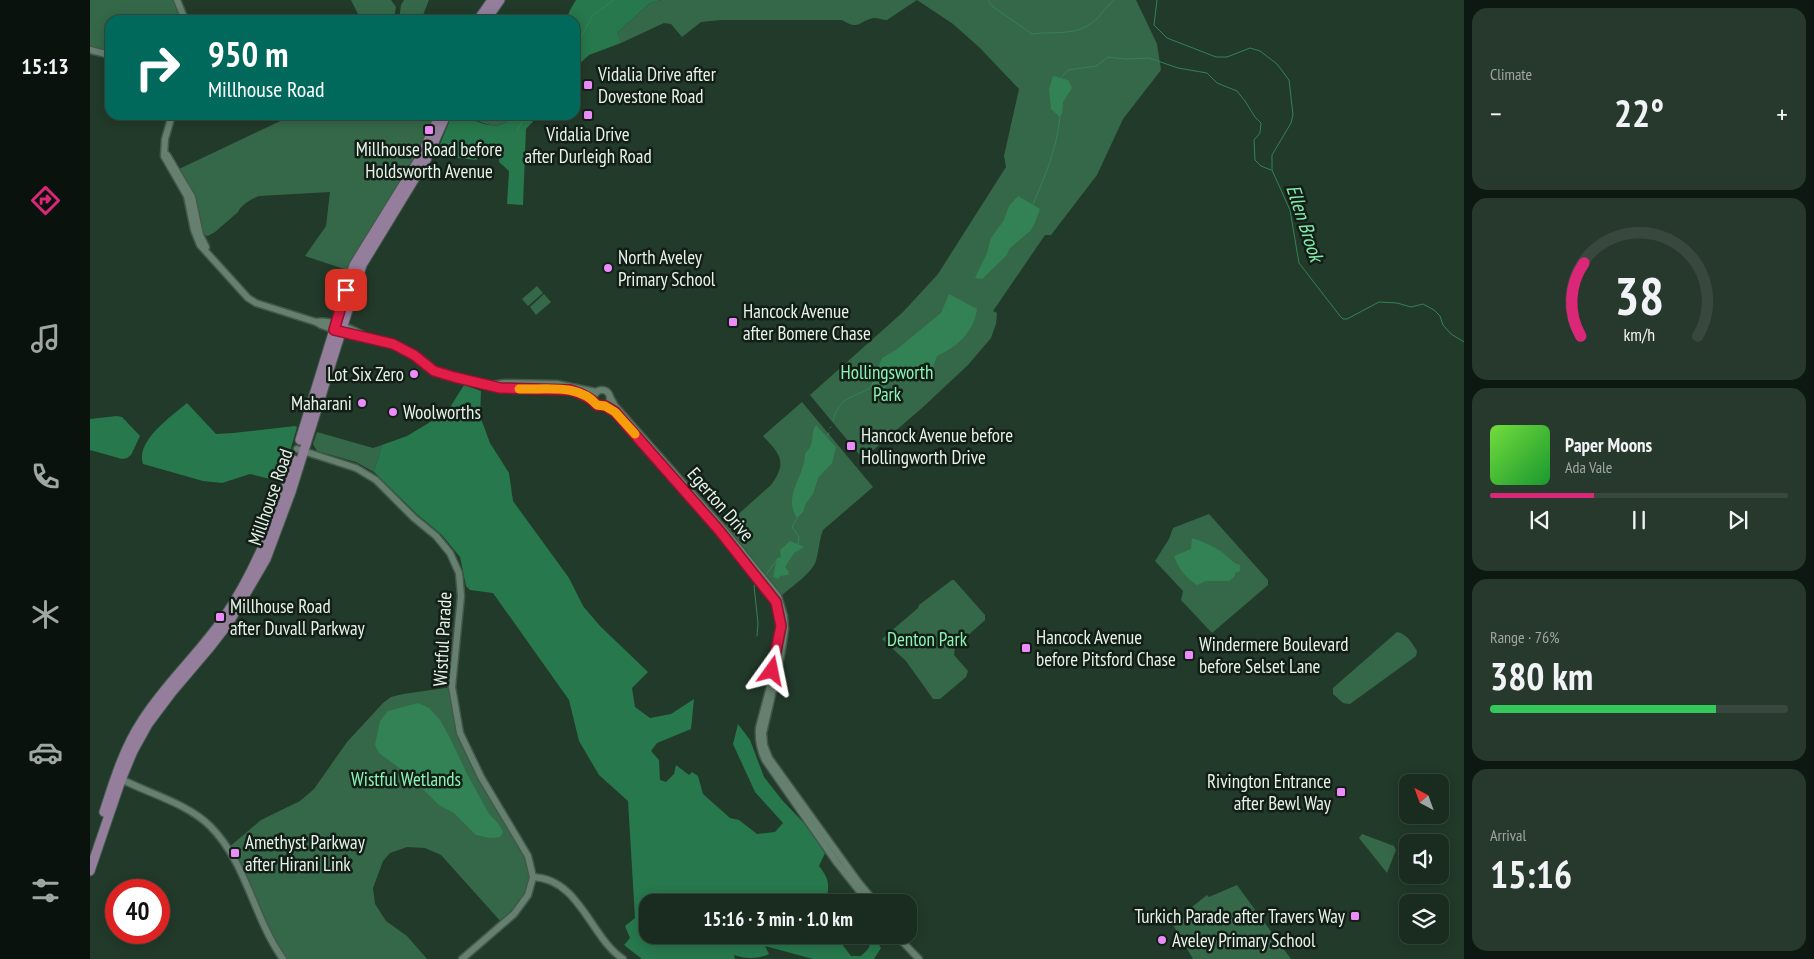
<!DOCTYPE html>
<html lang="en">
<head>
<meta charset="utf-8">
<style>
	body { margin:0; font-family:"PT Sans Narrow",sans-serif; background:#27382d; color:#f1f3f6; height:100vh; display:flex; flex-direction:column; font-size:19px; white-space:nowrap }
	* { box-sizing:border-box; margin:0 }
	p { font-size:16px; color:#9fa7a5 }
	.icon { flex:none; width:28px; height:28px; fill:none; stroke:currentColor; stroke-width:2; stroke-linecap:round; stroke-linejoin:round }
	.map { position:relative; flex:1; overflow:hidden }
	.panel { display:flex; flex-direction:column; gap:8px; padding:8px; background:#0e1812; width:350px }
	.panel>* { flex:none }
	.top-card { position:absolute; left:15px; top:15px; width:475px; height:105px; border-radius:15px; box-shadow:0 2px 12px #0003,0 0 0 1px #38483e; background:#00695c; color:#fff; overflow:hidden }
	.needle { width:32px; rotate:319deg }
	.buttons { position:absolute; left:1309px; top:774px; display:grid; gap:10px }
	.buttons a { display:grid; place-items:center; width:50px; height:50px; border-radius:10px; background:#1a2c20; box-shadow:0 2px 12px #0003,0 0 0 1px #38483e; font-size:25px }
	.speed { position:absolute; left:15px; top:879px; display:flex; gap:10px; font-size:25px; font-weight:700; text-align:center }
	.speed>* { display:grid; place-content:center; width:65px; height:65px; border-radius:50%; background:#1a2c20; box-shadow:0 2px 12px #0003,0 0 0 1px #38483e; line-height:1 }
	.speed .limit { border:8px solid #d22; background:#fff; color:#111 }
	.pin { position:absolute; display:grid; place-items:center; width:42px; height:42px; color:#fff; margin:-21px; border-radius:10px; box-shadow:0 2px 8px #0006 }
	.me { position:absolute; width:55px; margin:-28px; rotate:12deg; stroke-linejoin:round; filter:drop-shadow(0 0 4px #0008) }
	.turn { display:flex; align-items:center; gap:18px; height:105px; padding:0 20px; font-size:22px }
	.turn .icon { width:65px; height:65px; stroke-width:2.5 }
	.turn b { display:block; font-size:35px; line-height:42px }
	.big { font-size:38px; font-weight:700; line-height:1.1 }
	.panel .tile { flex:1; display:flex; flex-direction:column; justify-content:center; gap:8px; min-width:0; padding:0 18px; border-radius:15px; background:#27382d }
	.panel .dial { align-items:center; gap:0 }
	.dial svg { height:130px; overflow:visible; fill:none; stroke:#38483e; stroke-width:7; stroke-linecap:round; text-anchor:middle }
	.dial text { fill:#f1f3f6; stroke:none }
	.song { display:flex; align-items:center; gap:15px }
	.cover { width:60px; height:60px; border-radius:8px; background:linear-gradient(135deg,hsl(100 70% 55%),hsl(130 70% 35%)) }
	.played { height:5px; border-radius:2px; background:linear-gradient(90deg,#db2777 35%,#38483e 35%) }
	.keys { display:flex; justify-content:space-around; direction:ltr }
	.heat { display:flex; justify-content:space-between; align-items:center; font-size:28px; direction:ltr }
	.charge { height:8px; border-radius:4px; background:linear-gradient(90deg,#34c759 76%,#38483e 0) }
	.trip { position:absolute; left:549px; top:894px; width:278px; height:50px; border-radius:15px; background:#1a2c20; box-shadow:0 2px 12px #0003,0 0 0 1px #38483e; font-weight:700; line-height:50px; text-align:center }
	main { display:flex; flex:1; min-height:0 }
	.dock { display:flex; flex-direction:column; width:90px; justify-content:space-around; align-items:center; background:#0a120d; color:#9fa7a5 }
	.dock .icon { width:35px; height:35px }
	.dock .on { color:#db2777 }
	.dock b { font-size:22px; color:#f1f3f6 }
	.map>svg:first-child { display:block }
	.green { fill:#356849 }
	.forest { fill:#27784c }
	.water { fill:#338255 }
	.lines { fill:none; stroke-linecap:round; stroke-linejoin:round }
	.stream { stroke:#338255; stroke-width:1 }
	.minor-casing { stroke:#42584b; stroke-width:9 }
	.major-casing { stroke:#42584b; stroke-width:11 }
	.minor { stroke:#66806f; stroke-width:6 }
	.major { stroke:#947e9c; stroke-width:9 }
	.route-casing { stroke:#92132f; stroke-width:12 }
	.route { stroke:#e11d48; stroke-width:9 }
	.slow { stroke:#f59e0b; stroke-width:9 }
	.poi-dot { fill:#ec8cfb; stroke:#131e17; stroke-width:2 }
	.labels { text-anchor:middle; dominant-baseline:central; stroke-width:5; stroke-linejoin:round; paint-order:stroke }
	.poi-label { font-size:19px; fill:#e5f3e9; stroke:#131e17; text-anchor:start }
	.park-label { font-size:19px; fill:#8bf5b4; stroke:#131e17 }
	.street-label { font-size:19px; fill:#e5f3e9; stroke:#131e17 }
	.water-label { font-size:20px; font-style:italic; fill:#82ecab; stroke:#131e17 }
</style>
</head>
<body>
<main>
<nav class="dock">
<b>15:13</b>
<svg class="icon on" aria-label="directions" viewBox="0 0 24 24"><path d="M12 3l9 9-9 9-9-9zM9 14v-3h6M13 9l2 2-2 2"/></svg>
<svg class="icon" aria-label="music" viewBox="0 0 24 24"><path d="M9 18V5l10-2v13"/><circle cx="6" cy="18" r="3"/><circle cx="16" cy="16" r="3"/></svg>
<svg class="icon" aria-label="phone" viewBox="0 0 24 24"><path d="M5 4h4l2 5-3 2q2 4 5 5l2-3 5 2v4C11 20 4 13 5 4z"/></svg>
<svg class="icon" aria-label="climate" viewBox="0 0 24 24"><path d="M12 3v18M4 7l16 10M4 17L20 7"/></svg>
<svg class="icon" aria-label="car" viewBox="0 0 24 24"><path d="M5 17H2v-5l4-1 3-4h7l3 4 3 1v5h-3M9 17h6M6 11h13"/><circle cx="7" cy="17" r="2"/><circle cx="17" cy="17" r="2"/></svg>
<svg class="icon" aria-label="filters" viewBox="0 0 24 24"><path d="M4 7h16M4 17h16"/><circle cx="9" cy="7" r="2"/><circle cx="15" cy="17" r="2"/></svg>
</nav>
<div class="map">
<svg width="1374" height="959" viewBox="0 0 1374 959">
	<rect width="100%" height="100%" fill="#223a2a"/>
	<g class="green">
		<path d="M0,0H86L93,20H20V52L0,48Z"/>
		<path d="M261,0H301L306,7L304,19L271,20Z"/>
		<path d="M314,0H339L331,20H309L311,5Z"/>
		<path d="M571,0H827L797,20C793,20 788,18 784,18C768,21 770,31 752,20H631L611,22L592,37L581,24L574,23L531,43L526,34L560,3Z"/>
		<path d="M827,0H1046L1067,44L1071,70L1033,119L1007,175L961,235H955L903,311L907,313L906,324L901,338L878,365L832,408L773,459L720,395L813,312L848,274L916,167L914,156L929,89L890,48L863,24Z"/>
		<path d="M203,115H344L332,151L260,268L257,270L215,256L236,226L240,192L169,196C161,199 151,205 148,212L125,232L118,236L111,234L103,198L89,169Z"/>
		<path d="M381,115H420L419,120C405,131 391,122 376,116Z"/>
		<path d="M447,286L453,293L438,306L432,299Z"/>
		<path d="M454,294L461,302L446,315L440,307Z"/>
		<path d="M712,402L783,487L733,530C729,540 729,551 726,561C722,573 700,588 691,596L635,526L681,485C698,462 690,454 673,436Z"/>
		<path d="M227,432L283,448L292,445L284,472L266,462L227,451L223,444Z"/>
		<path d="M1119,514L1178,580V585L1122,633L1091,600L1093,591L1065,561L1079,539L1083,528Z"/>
		<path d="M862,580H864L895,615V620L865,647L864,655L878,671L876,677L850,699H843L816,661L792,639L828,608L829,605Z"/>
		<path d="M1307,632C1317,634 1322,643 1327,651L1326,656L1260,704L1253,703L1243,694V688Z"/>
		<path d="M362,687L370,733L439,857L441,877L438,896L413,924L351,855L335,848L317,847L300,853L293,861L283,888L285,904L296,921L317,936L337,959H193L138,848L171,820L210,801L224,789L257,742L293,703L301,697L313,694Z"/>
		<path d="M1272,834L1304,846L1306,850L1297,873L1269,838Z"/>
		<path d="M1147,885L1201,959H1103L1079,918L1090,923L1098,913L1097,911L1117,895L1119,897Z"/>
	</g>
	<g class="forest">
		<path d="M486,0H571L560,3L527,33L531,43L499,55L485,68V20H476L480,10Z"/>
		<path d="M362,115C383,115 401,135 419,120L420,115H449L436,129L433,205L417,204L419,171L409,162V158C400,154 393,153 386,160L350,156L346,154Z"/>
		<path d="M374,385L391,391L390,416L400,443L419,473L423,501L479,578L493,606L510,626L558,672L542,688L545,707L560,718L581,714L604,699L601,729L567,743L561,751L569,760L570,780L576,782L584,774L586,765L599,775L602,772L608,776L613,794L640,818L649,820L667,834L685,832L693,823L665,792L643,744L648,724L660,740L674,777L692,800L728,838L736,851L729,866C741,881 738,885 737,902H558V935H745L761,956H771L778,949L782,941L786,940L791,948L784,959H723L675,946L679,954C669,959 656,959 644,955L645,959H552L534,945L540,938L535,926L545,918L538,801L509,775L489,741L479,700L403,593L380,590L376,586L370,557L351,534L328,515L284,472L292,445L317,436L357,412Z"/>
		<path d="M97,403L126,434L143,433L205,426L207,427L192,479L188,481L160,474L132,483L113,481L53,464C45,441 82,416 97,403Z"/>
		<path d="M27,416L32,417L50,436L41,455L37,458L32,459L0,450V419Z"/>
	</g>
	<g class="water">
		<path d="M963,76L978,80L982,88L973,102L972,113L970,117L961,109L959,89Z"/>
		<path d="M928,196L950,209L944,225L940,231L919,249L917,255L892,279L885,278L897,253L901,238L914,220L919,206Z"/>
		<path d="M859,294L887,309C884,332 867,347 847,356L843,367L834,372L828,370L806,376L795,388H780L792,358L806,350L851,313Z"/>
		<path d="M726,425L746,447L742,463L728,478L723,494L716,503L713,512L707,518C692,495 715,477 715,454C727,441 719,436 726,425Z"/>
		<path d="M1102,538C1114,542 1123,546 1133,553C1139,557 1143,564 1150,565V571L1145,573V576L1139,581H1116L1107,585C1095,577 1089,569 1084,556L1101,549Z"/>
		<path d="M700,541L714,547L704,553L695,567L699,572L698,575L690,576L688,579L683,577L687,558L691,557L690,550Z"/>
		<path d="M328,703L339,708L350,720L360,738L377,774L399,814L408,823L413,832L410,837L400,838L386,835L364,813L349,805L319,775L289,753L285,745L290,721L298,711Z"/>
	</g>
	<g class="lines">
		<g class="stream">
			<path d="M898,0L903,7L942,34C961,31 981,36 999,25C1009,19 1015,7 1024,0"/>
			<path d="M1067,0L1064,25L1077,38L1126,57H1137L1160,48L1170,51L1187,64L1199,80L1203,115L1201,123L1182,155V170L1200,210L1209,263L1250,316L1253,319H1257L1289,302L1307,303L1321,307L1333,304L1344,310L1350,316L1353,325L1361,334L1374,342"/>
			<path d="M485,48L503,15L524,0"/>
			<path d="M971,78L978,70L1006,66L1018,57L1036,59L1059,58L1088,68L1117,73L1127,83L1147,91L1155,101L1165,117L1171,123L1170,133L1164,140L1165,160L1171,166L1181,170"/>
			<path d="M427,131L436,115"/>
			<path d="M943,204C955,176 967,149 970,117"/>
			<path d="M743,421C750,396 759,400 780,388"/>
			<path d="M740,428L741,427"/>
			<path d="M737,436L739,433"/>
			<path d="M707,518L702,527L709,537L708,544"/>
			<path d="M675,576L686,561"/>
			<path d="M667,636L668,623L664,586L668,582"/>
		</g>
		<defs>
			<g id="minor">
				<path d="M87,0L95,20"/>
				<path d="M0,50L20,55"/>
				<path d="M82,115L75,139L74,156L97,196L104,230L110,245L158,298L166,303L226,322L231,325L257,334L267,337L274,336L303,344L324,355L344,371L364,377L410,388L480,390L489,393L504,401"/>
				<path d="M77,155L102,197L110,235L116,247"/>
				<path d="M226,322C238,319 264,329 274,336"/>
				<path d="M402,385L415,383L467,384L506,392"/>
				<circle cx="512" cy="398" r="8"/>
				<path d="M520,397L525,406L631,526L688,596L694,616L695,629L691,656L673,733L674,745L679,758L769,883L785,902"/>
				<path d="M515,406L525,412L533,421"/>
				<path d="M207,449L266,468L286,480L324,518L346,536L360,553L369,573L371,596L362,687L370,733L391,777L438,856L443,877L438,895L424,914L372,959"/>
				<path d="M600,498L633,536"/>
				<path d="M641,545L686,602C697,639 678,691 669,728C668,740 670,749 675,760L747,863L778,902"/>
				<path d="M29,778C57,793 97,803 120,826C157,863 163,917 193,959"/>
				<path d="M443,877C490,879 500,937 533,959"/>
				<path d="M806,935L829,959"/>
			</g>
			<g id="major">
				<path d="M388,20L402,0"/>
				<path d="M396,20L410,0"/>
				<path d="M210,440L264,265L330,158L350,115"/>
				<path d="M14,812C24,781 34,748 52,721C75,684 108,655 133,619C166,571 187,516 204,460"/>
				<path d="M0,871L31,780L43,751L58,724L82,692L121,646L138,624L176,559L201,492L272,265L336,160L356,115"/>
			</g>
		</defs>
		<use href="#minor" class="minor-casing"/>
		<use href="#major" class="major-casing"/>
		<use href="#minor" class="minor"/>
		<use href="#major" class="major"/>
	</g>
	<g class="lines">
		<defs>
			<path id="route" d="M256,290L244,330L303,344L324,355L344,371L364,377L410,388L480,390C490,393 500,397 507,405L515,406L525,412L628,529L686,602L691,626L682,671"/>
		</defs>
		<use href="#route" class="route-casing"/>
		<use href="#route" class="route"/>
		<path class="slow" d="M429,389C455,390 489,383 507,405L515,406L525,412L545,434"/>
	</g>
	<g class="poi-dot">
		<rect x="493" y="80" width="10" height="10" rx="2.5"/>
		<rect x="493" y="110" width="10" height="10" rx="2.5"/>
		<rect x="334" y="125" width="10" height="10" rx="2.5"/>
		<circle cx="518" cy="268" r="5"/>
		<rect x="638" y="317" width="10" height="10" rx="2.5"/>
		<circle cx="324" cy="374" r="5"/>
		<circle cx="272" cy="403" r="5"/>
		<circle cx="303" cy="412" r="5"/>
		<rect x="756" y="441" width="10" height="10" rx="2.5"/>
		<rect x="125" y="612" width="10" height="10" rx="2.5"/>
		<rect x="931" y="643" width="10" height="10" rx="2.5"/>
		<rect x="1094" y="650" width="10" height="10" rx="2.5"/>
		<rect x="1246" y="787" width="10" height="10" rx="2.5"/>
		<rect x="140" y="848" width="10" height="10" rx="2.5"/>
		<rect x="1260" y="911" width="10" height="10" rx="2.5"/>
		<circle cx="1072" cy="940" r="5"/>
	</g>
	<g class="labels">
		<g class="poi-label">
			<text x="508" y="74">Vidalia Drive after<tspan x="508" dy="22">Dovestone Road</tspan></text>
			<text x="498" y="134" text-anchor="middle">Vidalia Drive<tspan x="498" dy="22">after Durleigh Road</tspan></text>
			<text x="339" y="149" text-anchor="middle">Millhouse Road before<tspan x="339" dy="22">Holdsworth Avenue</tspan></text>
			<text x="528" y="257">North Aveley<tspan x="528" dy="22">Primary School</tspan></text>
			<text x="653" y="311">Hancock Avenue<tspan x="653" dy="22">after Bomere Chase</tspan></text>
			<text x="314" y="374" text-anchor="end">Lot Six Zero</text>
			<text x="262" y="403" text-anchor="end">Maharani</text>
			<text x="313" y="412">Woolworths</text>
			<text x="771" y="435">Hancock Avenue before<tspan x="771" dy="22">Hollingworth Drive</tspan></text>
			<text x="140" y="606">Millhouse Road<tspan x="140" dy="22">after Duvall Parkway</tspan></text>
			<text x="946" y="637">Hancock Avenue<tspan x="946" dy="22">before Pitsford Chase</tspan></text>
			<text x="1109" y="644">Windermere Boulevard<tspan x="1109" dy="22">before Selset Lane</tspan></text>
			<text x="1241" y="781" text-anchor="end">Rivington Entrance<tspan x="1241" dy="22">after Bewl Way</tspan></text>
			<text x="155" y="842">Amethyst Parkway<tspan x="155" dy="22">after Hirani Link</tspan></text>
			<text x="1255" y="916" text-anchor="end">Turkich Parade after Travers Way</text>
			<text x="1082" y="940">Aveley Primary School</text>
		</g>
		<g class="park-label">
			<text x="797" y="372">Hollingsworth<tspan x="797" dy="22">Park</tspan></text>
			<text x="837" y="639">Denton Park</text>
			<text x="316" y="779">Wistful Wetlands</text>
		</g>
		<g class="street-label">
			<text transform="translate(180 497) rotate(-71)">Millhouse Road</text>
			<text transform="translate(631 504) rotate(49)">Egerton Drive</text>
			<text transform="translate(352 639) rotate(-87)">Wistful Parade</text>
		</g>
		<g class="water-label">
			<text transform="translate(1215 223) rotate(72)">Ellen Brook</text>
		</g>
	</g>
</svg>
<div class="buttons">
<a><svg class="needle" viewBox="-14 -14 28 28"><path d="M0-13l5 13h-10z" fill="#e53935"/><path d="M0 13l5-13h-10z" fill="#9fa7a5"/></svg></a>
<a><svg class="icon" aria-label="sound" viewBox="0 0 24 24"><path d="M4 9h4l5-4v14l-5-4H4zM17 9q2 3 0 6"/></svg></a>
<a><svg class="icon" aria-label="layers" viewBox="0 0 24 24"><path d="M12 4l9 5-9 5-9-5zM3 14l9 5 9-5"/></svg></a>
</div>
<div class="speed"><div class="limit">40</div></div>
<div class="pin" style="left:256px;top:290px;background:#d93025"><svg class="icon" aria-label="arrive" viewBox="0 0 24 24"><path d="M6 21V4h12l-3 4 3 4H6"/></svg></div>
<svg class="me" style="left:682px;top:671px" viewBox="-20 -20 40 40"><path d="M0-17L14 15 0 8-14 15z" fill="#e11d48" stroke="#fff" stroke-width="4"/></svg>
<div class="trip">15:16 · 3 min · 1.0 km</div>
<div class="top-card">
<div class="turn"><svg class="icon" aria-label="right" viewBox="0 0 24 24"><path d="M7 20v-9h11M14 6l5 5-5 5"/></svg><div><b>950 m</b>Millhouse Road</div></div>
</div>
</div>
<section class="panel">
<div class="tile"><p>Climate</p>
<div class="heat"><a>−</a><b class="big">22°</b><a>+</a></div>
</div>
<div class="tile dial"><svg viewBox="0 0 100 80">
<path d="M14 69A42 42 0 1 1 86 69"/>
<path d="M14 69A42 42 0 0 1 16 24" stroke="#db2777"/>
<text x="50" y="56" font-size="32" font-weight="700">38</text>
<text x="50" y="72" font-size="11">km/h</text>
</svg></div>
<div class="tile">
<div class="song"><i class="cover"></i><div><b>Paper Moons</b><p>Ada Vale</p></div></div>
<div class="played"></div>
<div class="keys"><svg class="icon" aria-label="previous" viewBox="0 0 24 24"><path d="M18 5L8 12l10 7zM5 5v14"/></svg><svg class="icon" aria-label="pause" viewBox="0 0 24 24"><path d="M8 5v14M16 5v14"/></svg><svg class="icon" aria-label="next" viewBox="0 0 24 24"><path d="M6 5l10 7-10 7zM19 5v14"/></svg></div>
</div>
<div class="tile"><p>Range · 76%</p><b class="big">380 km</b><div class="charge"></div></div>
<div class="tile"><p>Arrival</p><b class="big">15:16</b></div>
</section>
</main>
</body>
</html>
